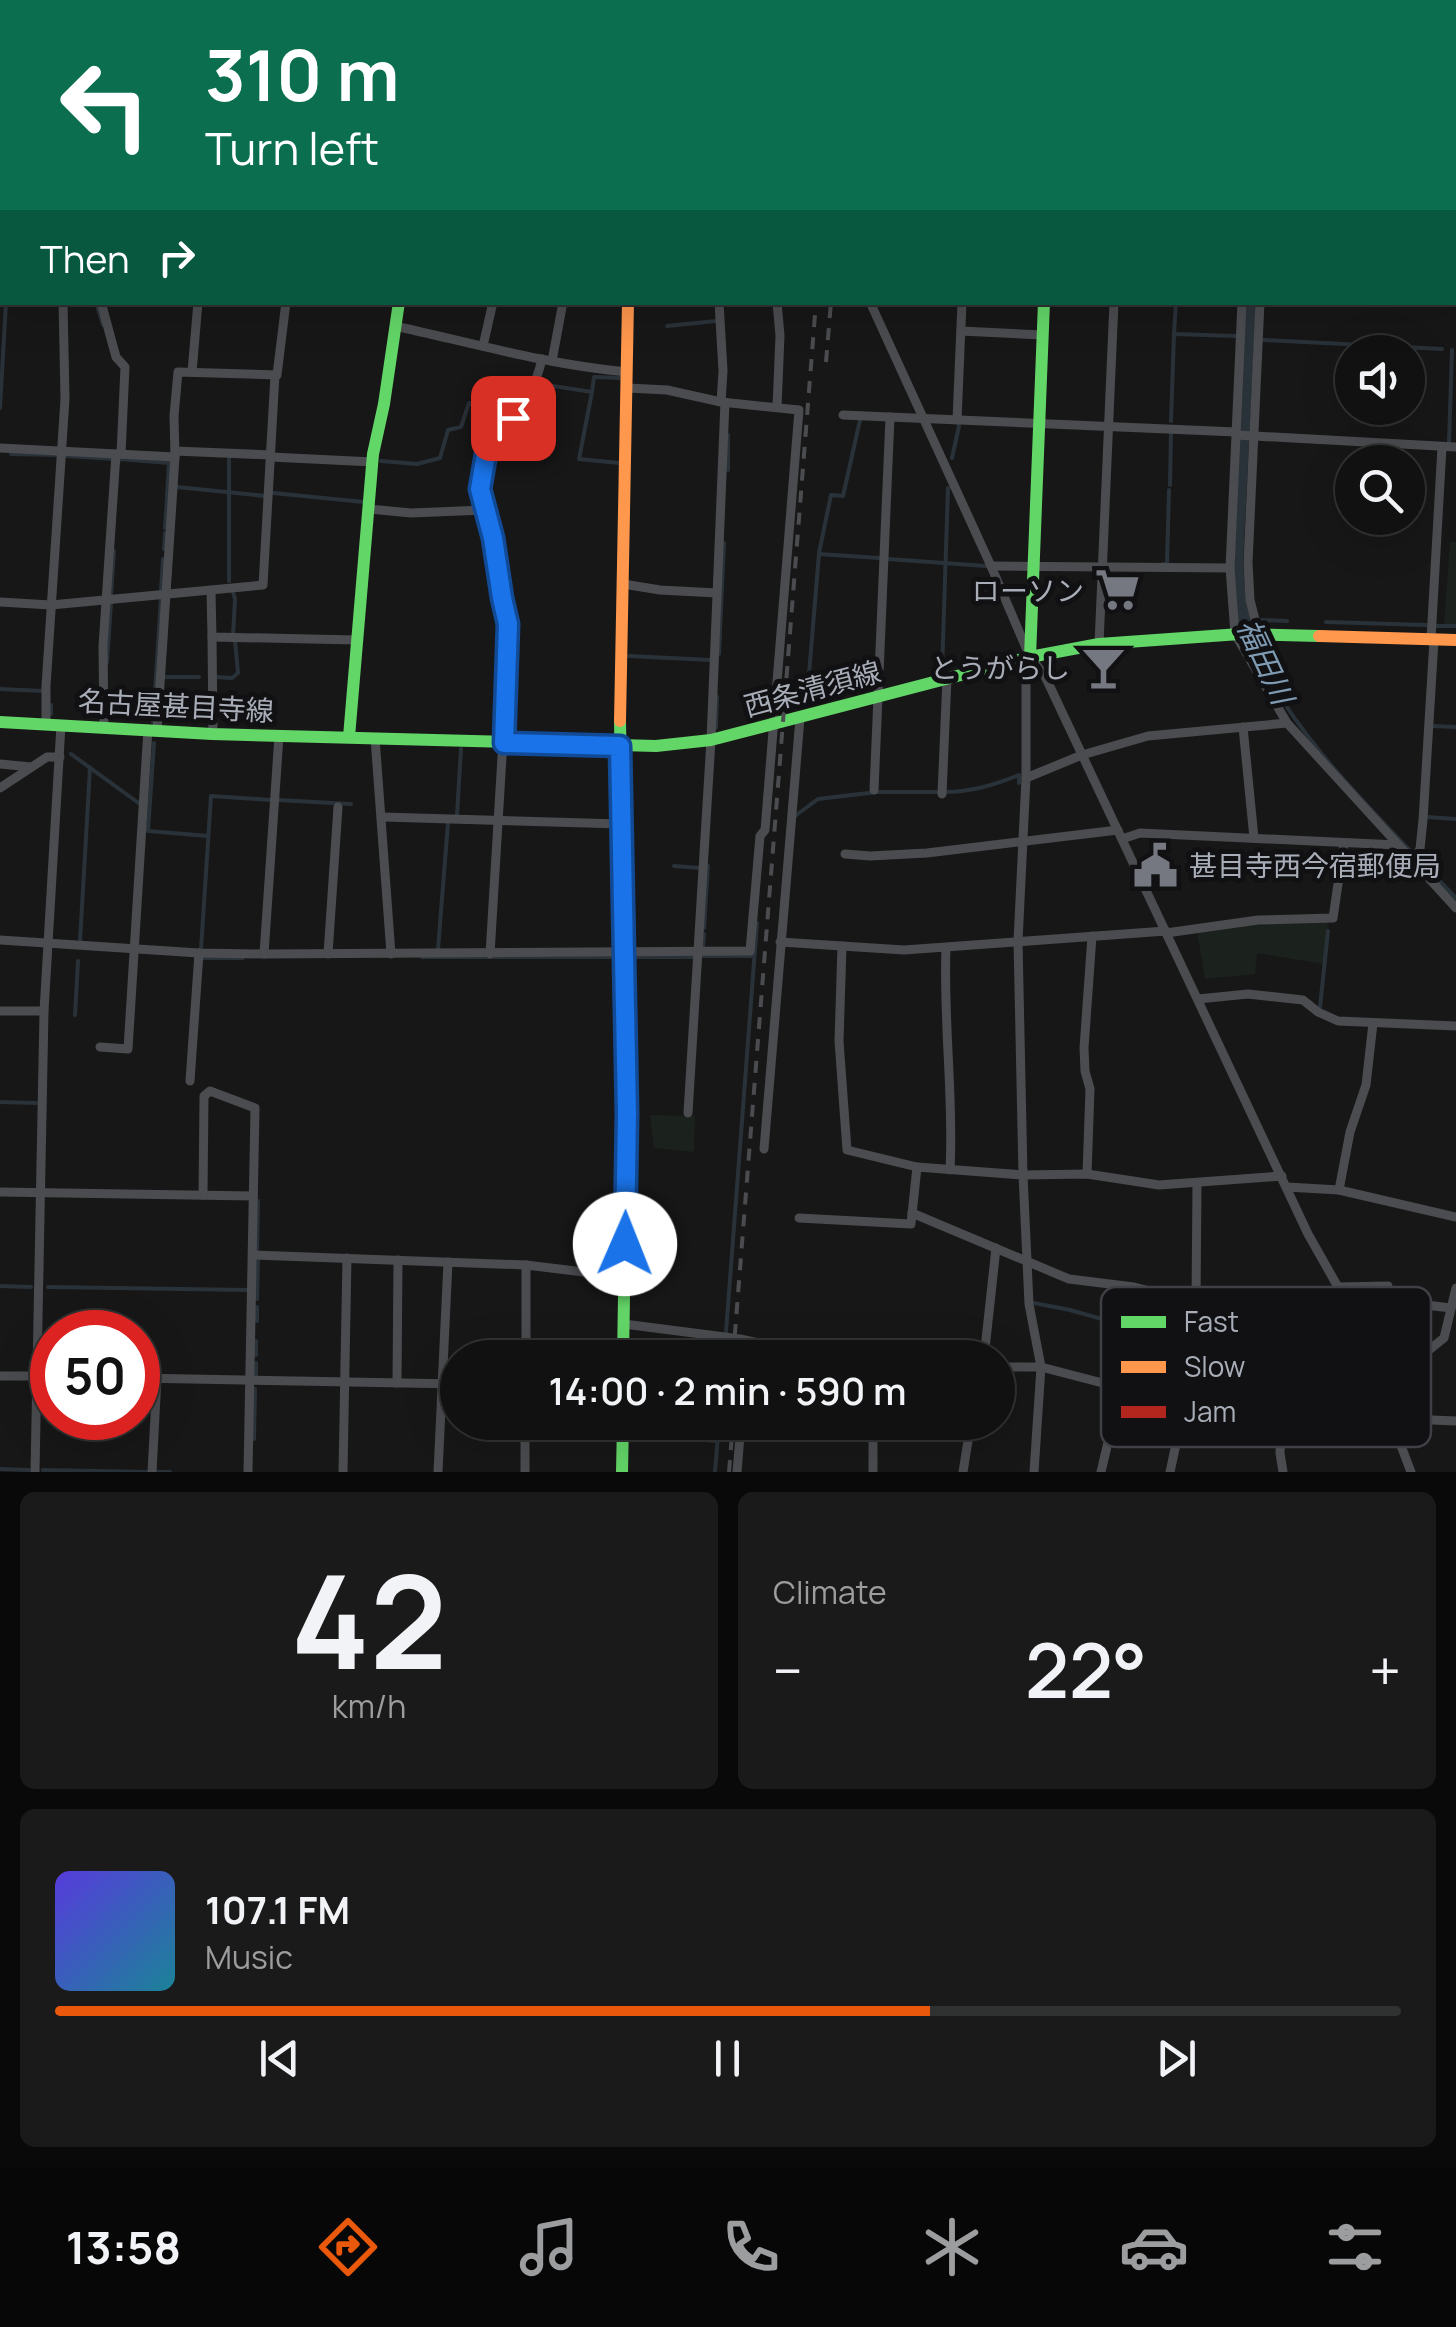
<!DOCTYPE html>
<html lang="en">
<head>
<meta charset="utf-8">
<style>
	body { margin:0; font-family:Manrope,"Noto Sans JP",sans-serif; background:#1a1a1a; color:#f1f3f6; height:100vh; display:flex; flex-direction:column; font-size:38px; white-space:nowrap }
	* { box-sizing:border-box; margin:0 }
	p { font-size:32px; color:#9c9d9f }
	.icon { flex:none; width:55px; height:55px; fill:none; stroke:currentColor; stroke-width:2; stroke-linecap:round; stroke-linejoin:round }
	.map { position:relative; height:1472px; overflow:hidden }
	.drawer { display:flex; flex-direction:column; gap:20px; padding:20px; background:#090909; flex:1 }
	.drawer>* { flex:none }
	.top-card { position:absolute; left:0px; top:0px; width:1458px; height:305px; box-shadow:0 10px 40px #0002,0 0 0 2px #303131; background:#0b6e4f; color:#fff; overflow:hidden }
	.buttons { position:absolute; left:1335px; top:335px; display:grid; gap:20px }
	.buttons a { display:grid; place-items:center; width:90px; height:90px; border-radius:50%; background:#111; box-shadow:0 10px 40px #0002,0 0 0 2px #303131; font-size:50px }
	.speed { position:absolute; left:30px; top:1310px; display:flex; gap:20px; font-size:50px; font-weight:700; text-align:center }
	.speed>* { display:grid; place-content:center; width:130px; height:130px; border-radius:50%; background:#111; box-shadow:0 10px 40px #0002,0 0 0 2px #303131; line-height:1 }
	.speed .limit { border:15px solid #d22; background:#fff; color:#111 }
	.pin { position:absolute; display:grid; place-items:center; width:85px; height:85px; color:#fff; margin:-42px; border-radius:20px; box-shadow:0 5px 15px #0006 }
	.me { position:absolute; width:110px; margin:-55px; rotate:1deg; stroke-linejoin:round; filter:drop-shadow(0 0 8px #0008) }
	.turn { display:flex; align-items:center; gap:35px; height:210px; padding:0 40px; font-size:45px }
	.turn .icon { width:130px; height:130px; stroke-width:2.5 }
	.turn b { display:block; font-size:70px; line-height:85px }
	.then { display:flex; align-items:center; height:95px; padding:0 40px; background:#0003; gap:20px; font-size:38px }
	.big { font-size:75px; font-weight:600; line-height:1.1 }
	.drawer .widget { flex:1; display:flex; flex-direction:column; justify-content:center; gap:15px; min-width:0; padding:0 35px; border-radius:15px; background:#1a1a1a }
	.drawer .dial { align-items:center; gap:0 }
	.dial b { font-size:130px; line-height:1 }
	.song { display:flex; align-items:center; gap:30px }
	.cover { width:120px; height:120px; border-radius:15px; background:linear-gradient(135deg,hsl(250 70% 55%),hsl(190 70% 35%)) }
	.played { height:10px; border-radius:5px; background:linear-gradient(90deg,#ea580c 65%,#303131 65%) }
	.keys { display:flex; justify-content:space-around; direction:ltr }
	.heat { display:flex; justify-content:space-between; align-items:center; font-size:55px; direction:ltr }
	.drawer .tiles { flex:1; display:grid; gap:20px; grid-template-columns:1fr 1fr }
	.widget:last-child { grid-column:span 2 }
	.trip { position:absolute; left:440px; top:1340px; width:575px; height:100px; border-radius:50px; background:#111; box-shadow:0 10px 40px #0002,0 0 0 2px #303131; font-weight:600; line-height:100px; text-align:center }
	.tabs { display:flex; height:160px; justify-content:space-around; align-items:center; background:#070707; color:#9c9d9f }
	.tabs .icon { width:70px; height:70px }
	.tabs .on { color:#ea580c }
	.tabs b { font-size:45px; color:#f1f3f6 }
	.map>svg:first-child { display:block }
	.green { fill:#1b211c }
	.water { fill:#2a3239 }
	.lines { fill:none; stroke-linecap:round; stroke-linejoin:round }
	.stream { stroke:#2a3239; stroke-width:4 }
	.street { stroke:#4b4c50; stroke-width:9 }
	.fast { stroke:#63d668; stroke-width:12 }
	.slow { stroke:#ff974d; stroke-width:12 }
	.jam { stroke:#b3261e; stroke-width:12 }
	.rail { stroke:#4b4c4f; stroke-width:4; stroke-dasharray:12 10; stroke-linecap:butt }
	.route-casing { stroke:#114b97; stroke-width:25 }
	.route { stroke:#1a73e8; stroke-width:18 }
	.labels { text-anchor:middle; dominant-baseline:central; stroke-width:10; stroke-linejoin:round; paint-order:stroke }
	.poi-label { font-size:28px; fill:#a8adb8; stroke:#111113; text-anchor:end }
	.street-label { font-size:28px; fill:#a8adb8; stroke:#111113 }
	.water-label { font-size:30px; font-style:italic; fill:#7f9bb3; stroke:#111113 }
	.key { fill:#111113; stroke:#3e4045; stroke-width:2.5 }
	.key-label { font-size:28px; fill:#a8adb8 }
</style>
</head>
<body>
<div class="map">
<svg width="1456" height="1472" viewBox="0 0 1456 1472">
	<rect width="100%" height="100%" fill="#171717"/>
	<g class="green">
		<path d="M1450,542H1456V625H1444Z"/>
		<path d="M1328,922L1324,964L1257,953L1255,974L1205,979L1197,932L1259,923Z"/>
		<path d="M650,1115L695,1116L694,1152L654,1148Z"/>
	</g>
	<path class="water" d="M1245,303H1256L1243,563L1246,600L1254,632L1239,631L1235,613L1233,566Z"/>
	<g class="lines">
		<g class="stream">
			<path d="M525,2V0"/>
			<path d="M726,2L727,0"/>
			<path d="M1189,2V0"/>
			<path d="M1455,64H1456"/>
			<path d="M96,302L103,325"/>
			<path d="M1176,302L1174,334L1236,336"/>
			<path d="M667,326L716,321"/>
			<path d="M1264,340L1442,349"/>
			<path d="M540,384L592,392L594,377L622,378"/>
			<path d="M592,392L579,459L619,463"/>
			<path d="M0,408L6,302"/>
			<path d="M1171,421L1174,334"/>
			<path d="M728,435V470"/>
			<path d="M1449,443L1452,350"/>
			<path d="M11,454L58,455"/>
			<path d="M66,456L114,459"/>
			<path d="M229,457V581"/>
			<path d="M952,458L959,426"/>
			<path d="M119,461V459L169,463L167,496"/>
			<path d="M381,461L417,464L440,458L448,430L461,427L469,403L512,414L515,412"/>
			<path d="M1170,485L1171,432"/>
			<path d="M177,487L265,496"/>
			<path d="M273,493L364,502"/>
			<path d="M165,528L167,498"/>
			<path d="M164,549L165,533"/>
			<path d="M819,553L831,495L843,496L860,420"/>
			<path d="M888,559L986,566"/>
			<path d="M1163,564H1167L1169,490"/>
			<path d="M161,590L163,559"/>
			<path d="M233,592L235,599L233,636"/>
			<path d="M111,595L114,551"/>
			<path d="M1260,620L1287,621"/>
			<path d="M1326,622L1426,625"/>
			<path d="M1437,626H1456"/>
			<path d="M1249,637C1289,736 1383,821 1456,898"/>
			<path d="M719,654L724,543"/>
			<path d="M629,656L711,660"/>
			<path d="M107,662L111,603"/>
			<path d="M942,672L948,488"/>
			<path d="M165,677H199"/>
			<path d="M215,677L232,678L238,673L235,640"/>
			<path d="M0,689L43,691"/>
			<path d="M807,698L819,554L879,558"/>
			<path d="M51,714V705"/>
			<path d="M153,722L161,599"/>
			<path d="M1432,726L1456,727"/>
			<path d="M716,728L717,697"/>
			<path d="M154,743L148,831L208,836"/>
			<path d="M71,754L140,804"/>
			<path d="M944,792C972,792 994,785 1019,775V783"/>
			<path d="M278,800L351,804"/>
			<path d="M457,815L461,749"/>
			<path d="M795,816L818,799L877,792H940"/>
			<path d="M1426,817L1456,819"/>
			<path d="M674,866L700,868"/>
			<path d="M704,928L708,866"/>
			<path d="M80,941L90,768"/>
			<path d="M703,946L704,934"/>
			<path d="M201,949L211,796L271,800"/>
			<path d="M438,949L448,823"/>
			<path d="M701,956H754"/>
			<path d="M422,957H617"/>
			<path d="M631,957H694"/>
			<path d="M202,958H243"/>
			<path d="M1320,1007L1328,931"/>
			<path d="M75,1015L78,961"/>
			<path d="M0,1102L36,1103"/>
			<path d="M257,1253L258,1201"/>
			<path d="M0,1286L31,1287"/>
			<path d="M48,1287L248,1290"/>
			<path d="M257,1299L258,1260"/>
			<path d="M1034,1303L1070,1310L1193,1345"/>
			<path d="M257,1321V1307"/>
			<path d="M726,1332L757,923"/>
			<path d="M256,1355V1341"/>
			<path d="M724,1358L725,1343"/>
			<path d="M256,1377V1363"/>
			<path d="M660,1437L686,1439"/>
			<path d="M254,1439L255,1389"/>
			<path d="M692,1439L717,1441"/>
			<path d="M0,1469L29,1470"/>
			<path d="M43,1470L148,1472"/>
			<path d="M155,1472H170"/>
			<path d="M715,1472L719,1422"/>
		</g>
		<g class="street">
			<path d="M137,0H177"/>
			<path d="M70,2V0"/>
			<path d="M126,2L127,0"/>
			<path d="M362,2V0"/>
			<path d="M897,2V0"/>
			<path d="M1126,2V0"/>
			<path d="M1255,2V0"/>
			<path d="M1274,2V0"/>
			<path d="M1455,70H1456"/>
			<path d="M0,90H2"/>
			<path d="M0,169H2"/>
			<path d="M1455,258H1456"/>
			<path d="M0,290L2,291"/>
			<path d="M101,302L116,357L125,367L121,454"/>
			<path d="M719,302L723,371L721,402"/>
			<path d="M777,302L780,336L777,407"/>
			<path d="M870,302L991,566L1030,657L1044,674L1308,1234L1338,1287L1346,1319L1389,1414L1411,1472"/>
			<path d="M1242,302L1230,568L1235,634L1287,723L1456,908"/>
			<path d="M395,326C472,343 549,365 627,372"/>
			<path d="M961,331L1043,335"/>
			<path d="M483,346L493,302"/>
			<path d="M552,361L563,302"/>
			<path d="M192,372L198,302"/>
			<path d="M843,415L1236,432"/>
			<path d="M957,420L962,302"/>
			<path d="M1236,435L1456,447"/>
			<path d="M0,448L175,457"/>
			<path d="M175,451L271,455"/>
			<path d="M271,457L373,462"/>
			<path d="M369,509L411,513L484,510"/>
			<path d="M991,566L1230,568"/>
			<path d="M623,584L660,590L717,593"/>
			<path d="M211,591L212,637L357,640"/>
			<path d="M0,602L51,605L263,585L275,375"/>
			<path d="M1259,635L1250,600L1248,563L1260,302"/>
			<path d="M212,637L213,734"/>
			<path d="M1431,639L1442,447"/>
			<path d="M1099,644L1114,302"/>
			<path d="M1030,657L1026,672V778L1018,941L1023,1175L1029,1304L1041,1367L1034,1472"/>
			<path d="M46,724V686L65,399L63,302"/>
			<path d="M104,727L103,646L116,454"/>
			<path d="M1243,727L1254,838"/>
			<path d="M157,730L175,457L174,416L178,372L277,375L286,302"/>
			<path d="M375,738L391,954"/>
			<path d="M0,764L31,767"/>
			<path d="M1026,778L1082,755L1148,736L1287,723"/>
			<path d="M0,788L47,757H60"/>
			<path d="M874,790L890,417"/>
			<path d="M942,794L947,678"/>
			<path d="M383,817L621,824"/>
			<path d="M1122,839L1140,833L1398,845"/>
			<path d="M845,854L870,856L927,853L1118,830"/>
			<path d="M1412,861L1420,849L1423,820L1434,640"/>
			<path d="M1166,933L1258,920L1333,918L1344,843"/>
			<path d="M0,940L199,953L264,954L750,951L760,836L765,830L799,410L721,402L667,390L627,388"/>
			<path d="M780,942L904,950L1166,931"/>
			<path d="M842,946L839,1041L847,1150L917,1167"/>
			<path d="M946,948C943,1022 954,1096 950,1170"/>
			<path d="M264,954L279,736"/>
			<path d="M328,954L338,807"/>
			<path d="M490,954L509,642C508,626 504,612 501,596C498,578 497,560 494,542C488,513 475,489 485,459C488,449 498,443 504,434C522,406 534,393 542,359"/>
			<path d="M1198,999L1248,994L1303,1000L1318,1012L1338,1021L1456,1026"/>
			<path d="M0,1011H44"/>
			<path d="M100,1047L128,1049L148,729"/>
			<path d="M190,1081L199,953"/>
			<path d="M688,1113L711,740L725,402"/>
			<path d="M764,1149L800,718"/>
			<path d="M1087,1174L1090,1089L1085,1071L1084,1048L1092,936"/>
			<path d="M1287,1187L1339,1190L1456,1217"/>
			<path d="M1339,1190L1350,1132L1366,1085L1373,1023"/>
			<path d="M0,1192L253,1196"/>
			<path d="M203,1195L204,1096L210,1091L255,1108L248,1472"/>
			<path d="M912,1213L1069,1279L1134,1287L1206,1305L1255,1311L1273,1317L1309,1320L1346,1319"/>
			<path d="M799,1218L911,1224L917,1167L1023,1175L1087,1174L1159,1185L1282,1176"/>
			<path d="M253,1255L526,1265L625,1277"/>
			<path d="M526,1265V1358"/>
			<path d="M1338,1287L1388,1286L1391,1298L1401,1302L1451,1308"/>
			<path d="M1196,1302L1197,1183"/>
			<path d="M624,1324L740,1339L831,1358"/>
			<path d="M984,1358L996,1248"/>
			<path d="M998,1367H1041L1214,1412L1358,1419L1389,1414"/>
			<path d="M0,1376H52"/>
			<path d="M138,1378L458,1384"/>
			<path d="M397,1383L398,1260"/>
			<path d="M1375,1384L1400,1373L1444,1338L1456,1288"/>
			<path d="M1282,1416L1280,1453L1283,1472"/>
			<path d="M873,1422V1472"/>
			<path d="M1393,1424L1408,1419L1456,1421"/>
			<path d="M35,1472L44,1011L61,725"/>
			<path d="M152,1472L157,1378"/>
			<path d="M343,1472L347,1258"/>
			<path d="M438,1472L448,1262"/>
			<path d="M525,1472V1422"/>
			<path d="M737,1472L740,1436L745,1428L873,1433"/>
			<path d="M963,1472L971,1422"/>
			<path d="M1101,1472L1121,1387"/>
			<path d="M1170,1472L1206,1305"/>
		</g>
		<g class="fast">
			<path d="M478,2L479,0"/>
			<path d="M1057,2L1058,0"/>
			<path d="M1030,657L1044,302"/>
			<path d="M620,721L627,1113L623,1358"/>
			<path d="M0,722L212,734L656,746L711,740L1030,657L1099,644L1240,634L1319,636"/>
			<path d="M349,737L373,454L384,404L399,302"/>
			<path d="M622,1472L623,1422"/>
		</g>
		<g class="slow">
			<path d="M1319,636L1456,640"/>
			<path d="M620,721L628,302"/>
		</g>
		<path class="jam" d="M634,0V2"/>
		<g class="rail">
			<path d="M840,2V0"/>
			<path d="M826,362L831,302"/>
			<path d="M733,1358L816,302"/>
			<path d="M729,1472L733,1422"/>
		</g>
	</g>
	<g class="lines">
		<defs>
			<path id="route" d="M513,418L501,439L486,454L480,489L493,538L502,598L508,624L504,743L620,746L627,1113L625,1244"/>
		</defs>
		<use href="#route" class="route-casing"/>
		<use href="#route" class="route"/>
	</g>
	<defs>
		<symbol id="supermarket-bare" viewBox="-9 -9 18 18"><path d="M-6-5.5h2.5l.6 2H6L4.5 2H-2.5L-4.4-4H-6ZM-1.5 3.2a1.3 1.3 0 1 0 .1 0ZM3 3.2a1.3 1.3 0 1 0 .1 0Z" fill="#757880" stroke="#111113" stroke-width="2.5" paint-order="stroke"/></symbol>
		<symbol id="bar-bare" viewBox="-9 -9 18 18"><path d="M-6-5H6L.8 .8V4.5H3.5V6h-7V4.5H-.8V.8Z" fill="#757880" stroke="#111113" stroke-width="2.5" paint-order="stroke"/></symbol>
		<symbol id="civic-bare" viewBox="-9 -9 18 18"><path d="M-.6-6.5H3V-4.5H.6V-3L4-1V1h2V6H-6V1h2V-1L-.6-3ZM-1.2 2.5V6h2.4V2.5Z" fill="#757880" stroke="#111113" stroke-width="2.5" paint-order="stroke"/></symbol>
	</defs>
	<g fill-rule="evenodd">
		<use href="#supermarket-bare" x="1086" y="558" width="63" height="63"/>
		<use href="#bar-bare" x="1072" y="636" width="63" height="63"/>
		<use href="#civic-bare" x="1124" y="834" width="63" height="63"/>
	</g>
	<g class="labels">
		<g class="poi-label">
			<text x="1084" y="590">ローソン</text>
			<text x="1070" y="667">とうがらし</text>
			<text x="1189" y="865" text-anchor="start">甚目寺西今宿郵便局</text>
		</g>
		<g class="street-label">
			<text transform="translate(812 688) rotate(-15)">西条清須線</text>
			<text transform="translate(176 705) rotate(3)">名古屋甚目寺線</text>
		</g>
		<g class="water-label">
			<text transform="translate(1266 661) rotate(65)">福田川</text>
		</g>
	</g>
	<rect x="1101" y="1287" width="330" height="160" rx="15" class="key"/>
	<rect x="1121" y="1316" width="45" height="12" fill="#63d668"/>
	<rect x="1121" y="1361" width="45" height="12" fill="#ff974d"/>
	<rect x="1121" y="1406" width="45" height="12" fill="#b3261e"/>
	<g class="key-label">
		<text x="1184" y="1332">Fast</text>
		<text x="1184" y="1377">Slow</text>
		<text x="1184" y="1422">Jam</text>
	</g>
</svg>
<div class="buttons">
<a><svg class="icon" aria-label="sound" viewBox="0 0 24 24"><path d="M4 9h4l5-4v14l-5-4H4zM17 9q2 3 0 6"/></svg></a>
<a><svg class="icon" aria-label="search" viewBox="0 0 24 24"><circle cx="10" cy="10" r="6"/><path d="M15 15l6 6"/></svg></a>
</div>
<div class="speed"><div class="limit">50</div></div>
<div class="pin" style="left:513px;top:418px;background:#d93025"><svg class="icon" aria-label="arrive" viewBox="0 0 24 24"><path d="M6 21V4h12l-3 4 3 4H6"/></svg></div>
<svg class="me" style="left:625px;top:1244px" viewBox="-20 -20 40 40"><circle r="19" fill="#fff"/><path d="M0-13L10 11 0 6-10 11z" fill="#1a73e8"/></svg>
<div class="trip">14:00 · 2 min · 590 m</div>
<div class="top-card">
<div class="turn"><svg class="icon" aria-label="left" viewBox="0 0 24 24"><path d="M17 20v-9H6M10 6l-5 5 5 5"/></svg><div><b>310 m</b>Turn left</div></div>
<div class="then">Then<svg class="icon" aria-label="right" viewBox="0 0 24 24"><path d="M7 20v-9h11M14 6l5 5-5 5"/></svg></div>
</div>
</div>
<section class="drawer">
<div class="tiles">
<div class="widget dial"><b>42</b><p>km/h</p></div>
<div class="widget"><p>Climate</p>
<div class="heat"><a>−</a><b class="big">22°</b><a>+</a></div>
</div>
<div class="widget">
<div class="song"><i class="cover"></i><div><b>107.1 FM</b><p>Music</p></div></div>
<div class="played"></div>
<div class="keys"><svg class="icon" aria-label="previous" viewBox="0 0 24 24"><path d="M18 5L8 12l10 7zM5 5v14"/></svg><svg class="icon" aria-label="pause" viewBox="0 0 24 24"><path d="M8 5v14M16 5v14"/></svg><svg class="icon" aria-label="next" viewBox="0 0 24 24"><path d="M6 5l10 7-10 7zM19 5v14"/></svg></div>
</div>
</div>
</section>
<nav class="tabs">
<b>13:58</b>
<svg class="icon on" aria-label="directions" viewBox="0 0 24 24"><path d="M12 3l9 9-9 9-9-9zM9 14v-3h6M13 9l2 2-2 2"/></svg>
<svg class="icon" aria-label="music" viewBox="0 0 24 24"><path d="M9 18V5l10-2v13"/><circle cx="6" cy="18" r="3"/><circle cx="16" cy="16" r="3"/></svg>
<svg class="icon" aria-label="phone" viewBox="0 0 24 24"><path d="M5 4h4l2 5-3 2q2 4 5 5l2-3 5 2v4C11 20 4 13 5 4z"/></svg>
<svg class="icon" aria-label="climate" viewBox="0 0 24 24"><path d="M12 3v18M4 7l16 10M4 17L20 7"/></svg>
<svg class="icon" aria-label="car" viewBox="0 0 24 24"><path d="M5 17H2v-5l4-1 3-4h7l3 4 3 1v5h-3M9 17h6M6 11h13"/><circle cx="7" cy="17" r="2"/><circle cx="17" cy="17" r="2"/></svg>
<svg class="icon" aria-label="filters" viewBox="0 0 24 24"><path d="M4 7h16M4 17h16"/><circle cx="9" cy="7" r="2"/><circle cx="15" cy="17" r="2"/></svg>
</nav>
</body>
</html>
